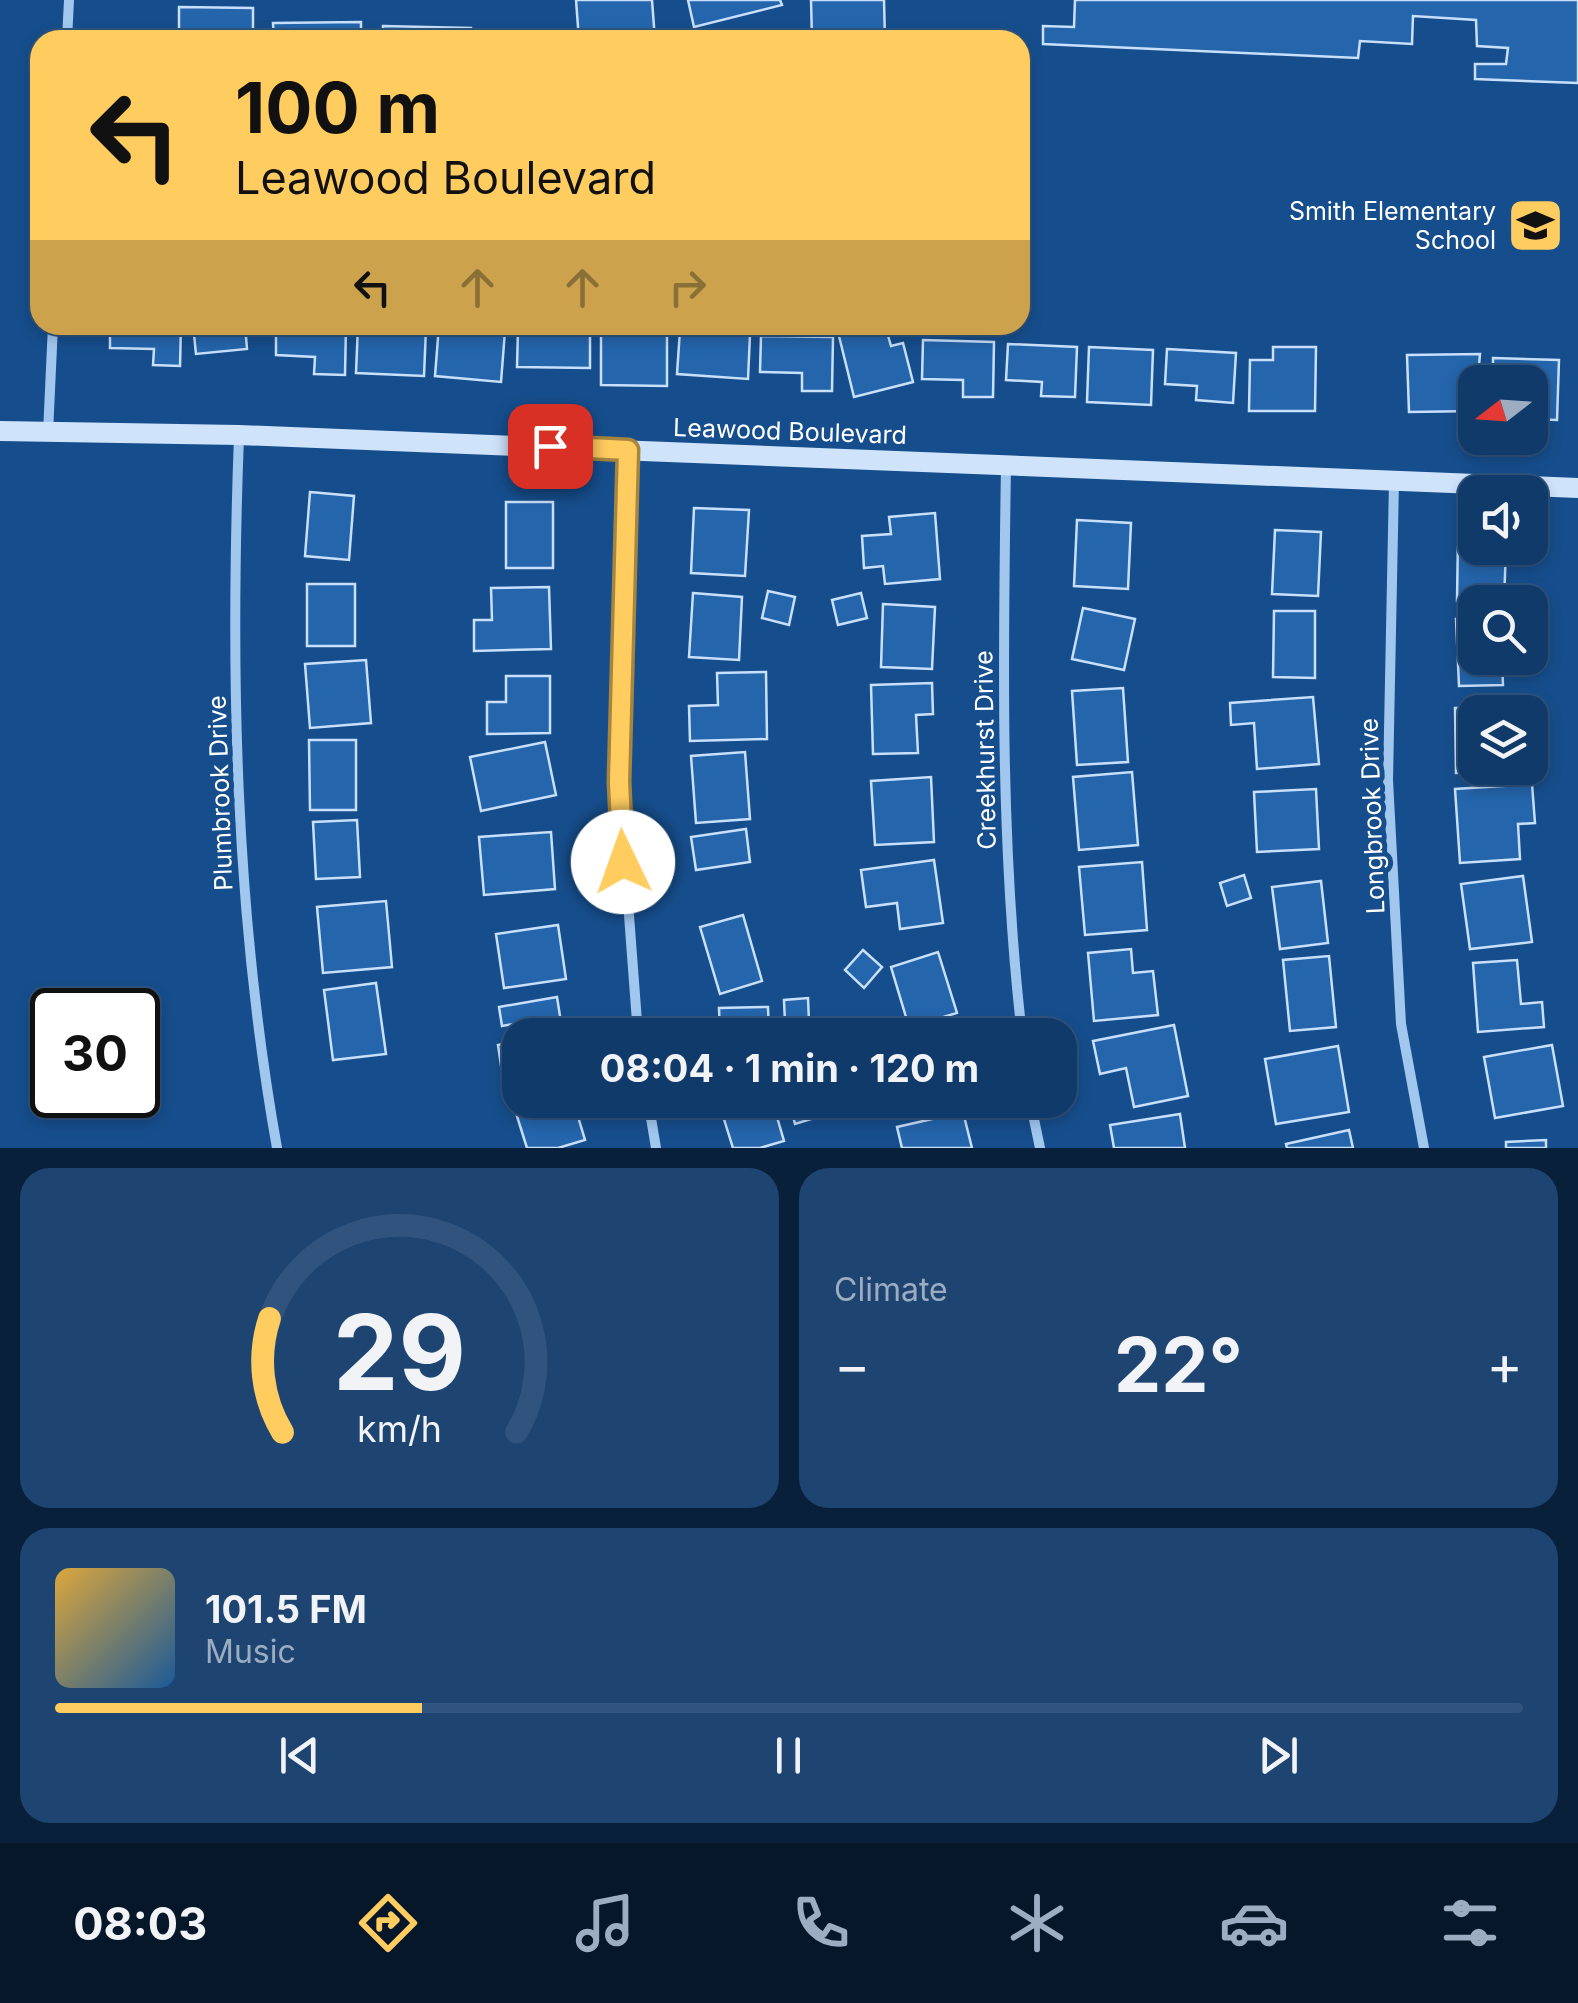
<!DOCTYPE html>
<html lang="en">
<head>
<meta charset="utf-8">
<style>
	body { margin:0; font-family:Inter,sans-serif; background:#1e4572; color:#f1f3f6; height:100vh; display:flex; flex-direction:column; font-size:38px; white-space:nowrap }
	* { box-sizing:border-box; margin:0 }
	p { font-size:32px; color:#9cadc1 }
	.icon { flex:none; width:55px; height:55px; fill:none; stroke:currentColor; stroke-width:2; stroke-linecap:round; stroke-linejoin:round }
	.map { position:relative; height:1148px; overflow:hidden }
	.panel { display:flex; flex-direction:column; gap:20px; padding:20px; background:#09203a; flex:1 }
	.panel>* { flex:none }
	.banner { position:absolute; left:30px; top:30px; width:1000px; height:305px; border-radius:30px; box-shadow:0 5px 15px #0003,0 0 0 2px #30547e; background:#ffcc60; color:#111; overflow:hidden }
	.needle { width:65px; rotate:253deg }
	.tools { position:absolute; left:1458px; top:365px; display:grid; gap:20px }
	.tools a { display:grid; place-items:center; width:90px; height:90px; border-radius:20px; background:#103a6a; box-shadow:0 5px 15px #0003,0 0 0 2px #30547e; font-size:50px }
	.speed { position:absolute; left:30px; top:988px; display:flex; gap:20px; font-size:50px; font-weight:700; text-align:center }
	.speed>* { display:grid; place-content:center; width:130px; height:130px; border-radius:50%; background:#103a6a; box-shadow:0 5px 15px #0003,0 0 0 2px #30547e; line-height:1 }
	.speed .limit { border:5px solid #111; border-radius:15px; background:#fff; color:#111 }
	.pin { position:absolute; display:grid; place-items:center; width:85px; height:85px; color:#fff; margin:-42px; border-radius:20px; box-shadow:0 5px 15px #0006 }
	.me { position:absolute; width:110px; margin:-55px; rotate:357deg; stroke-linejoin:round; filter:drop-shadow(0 0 8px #0008) }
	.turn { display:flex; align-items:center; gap:35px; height:210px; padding:0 40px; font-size:45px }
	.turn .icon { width:130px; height:130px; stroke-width:2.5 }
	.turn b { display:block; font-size:70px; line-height:85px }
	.lanes { display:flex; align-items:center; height:95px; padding:0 40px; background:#0003; justify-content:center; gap:50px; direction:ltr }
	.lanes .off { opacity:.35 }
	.big { font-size:75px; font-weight:700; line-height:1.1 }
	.panel .tile { flex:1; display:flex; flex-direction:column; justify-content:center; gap:15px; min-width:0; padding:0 35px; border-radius:30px; background:#1e4572 }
	.panel .dial { align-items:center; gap:0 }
	.dial svg { height:260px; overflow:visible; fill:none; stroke:#30547e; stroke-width:7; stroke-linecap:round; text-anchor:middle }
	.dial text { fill:#f1f3f6; stroke:none }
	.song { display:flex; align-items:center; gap:30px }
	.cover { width:120px; height:120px; border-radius:15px; background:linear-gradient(135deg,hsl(40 70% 55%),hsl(210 70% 35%)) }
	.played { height:10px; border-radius:5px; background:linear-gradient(90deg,#ffcc60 25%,#30547e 25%) }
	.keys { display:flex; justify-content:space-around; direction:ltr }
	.heat { display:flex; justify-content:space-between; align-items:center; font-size:55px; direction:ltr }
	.panel .tiles { flex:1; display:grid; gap:20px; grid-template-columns:1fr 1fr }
	.tile:last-child { grid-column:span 2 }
	.trip { position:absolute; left:502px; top:1018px; width:575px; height:100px; border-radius:30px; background:#103a6a; box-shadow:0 5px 15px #0003,0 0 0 2px #30547e; font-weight:700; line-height:100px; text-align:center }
	.dock { display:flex; height:160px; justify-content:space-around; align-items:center; background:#06172a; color:#9cadc1 }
	.dock .icon { width:70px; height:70px }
	.dock .on { color:#ffcc60 }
	.dock b { font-size:45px; color:#f1f3f6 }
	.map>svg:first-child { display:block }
	.building { fill:#2465ac; stroke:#c8e0fb; stroke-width:2.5 }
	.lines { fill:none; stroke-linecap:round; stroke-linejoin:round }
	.street { stroke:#a1c7ef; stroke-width:10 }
	.secondary { stroke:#cfe3fb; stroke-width:20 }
	.route-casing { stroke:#a6853e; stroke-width:25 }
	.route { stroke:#ffcc60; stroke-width:18 }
	.labels { text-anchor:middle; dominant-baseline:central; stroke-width:10; stroke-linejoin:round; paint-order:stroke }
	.poi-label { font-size:25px; fill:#fff; stroke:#164e8d; text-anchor:end }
	.street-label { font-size:25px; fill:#fff; stroke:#164e8d }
</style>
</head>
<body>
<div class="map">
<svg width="1578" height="1148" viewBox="0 0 1578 1148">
	<rect width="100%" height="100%" fill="#164e8d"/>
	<g class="building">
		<path d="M576,0H652L655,40H579Z"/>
		<path d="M688,0H780L782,5L694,27Z"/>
		<path d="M811,0H884L885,40H812Z"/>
		<path d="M1075,0H1578V83L1475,79V64H1506L1508,48L1477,46L1476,20L1413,16L1412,44L1360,41L1358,58L1043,44V26L1074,27Z"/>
		<path d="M179,7L253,8V40H179Z"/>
		<path d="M361,22V40H274L273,23Z"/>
		<path d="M383,26L471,28V40H383Z"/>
		<path d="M561,30V40H477V31Z"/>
		<path d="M110,325H181L180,366L153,365L154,349L110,348Z"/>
		<path d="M193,325H245L247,349L196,354Z"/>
		<path d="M276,325H346L345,375L314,374L315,357L276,355Z"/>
		<path d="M358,325L426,328L424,376L356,373Z"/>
		<path d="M439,325L505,331L501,382L435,376Z"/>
		<path d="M866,325H885L891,346L903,343L913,382L854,397L838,332Z"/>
		<path d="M518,329L590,330V368L517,367Z"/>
		<path d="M680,330L750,335L748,379L677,374Z"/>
		<path d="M601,334H667V386L601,385Z"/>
		<path d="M761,336L833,337L832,391H802V373L760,372Z"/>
		<path d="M923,340L994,342L993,397H963V380L922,379Z"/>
		<path d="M1008,344L1077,347L1075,397L1041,396L1042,382L1006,380Z"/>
		<path d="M1089,347L1153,350L1151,405L1087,402Z"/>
		<path d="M1273,347H1316L1315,411H1249L1250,360H1273Z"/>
		<path d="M1167,349L1236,353L1233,403L1196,400L1197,386L1165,384Z"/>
		<path d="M1480,354L1475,411L1409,412L1407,355Z"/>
		<path d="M1493,358L1559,360L1557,420L1530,419V382H1493Z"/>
		<path d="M310,492L354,496L349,560L305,556Z"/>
		<rect x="506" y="502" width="47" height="66"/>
		<path d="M694,508L749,510L745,576L691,573Z"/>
		<path d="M935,513L940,579L885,584L883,566L864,568L862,536L891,534L889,517Z"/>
		<path d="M1077,520L1131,523L1128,589L1074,586Z"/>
		<path d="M1275,530L1321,532L1318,596L1272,594Z"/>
		<path d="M1458,536L1475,537V548H1506L1504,602L1457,601Z"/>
		<rect x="307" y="584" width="48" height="62"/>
		<path d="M549,587L551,649L474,651V620H492L491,588Z"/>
		<path d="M768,591L795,597L789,625L762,618Z"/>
		<path d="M693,593L742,597L739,660L689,657Z"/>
		<path d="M861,593L867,618L838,625L832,600Z"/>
		<path d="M883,604L935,607L932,669L881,667Z"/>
		<path d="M1083,608L1135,619L1124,670L1072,659Z"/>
		<path d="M1274,611H1315V678L1273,677Z"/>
		<path d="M1475,618V658H1502L1503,685L1459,686L1456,619Z"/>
		<path d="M366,660L371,723L310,728L305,664Z"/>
		<path d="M766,672L767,739L690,741L689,706L718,705L717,673Z"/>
		<path d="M506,676H550V733L487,734V702H506Z"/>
		<path d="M932,683L933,714L916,715L918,753L873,754L871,685Z"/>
		<path d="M1123,688L1128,762L1077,765L1072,691Z"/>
		<path d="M1313,697L1319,764L1257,769L1254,723L1231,725L1230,703Z"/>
		<path d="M1519,707V712H1475V768H1520V773H1456L1455,708Z"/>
		<path d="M309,740H356V810H310Z"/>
		<path d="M545,742L556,795L481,811L470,757Z"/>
		<path d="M745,752L750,819L696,823L691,756Z"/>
		<path d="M1132,772L1138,845L1079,850L1073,777Z"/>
		<path d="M931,777L934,842L875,845L871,781Z"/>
		<path d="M1532,784L1535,823L1518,824L1520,859L1460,863L1455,789Z"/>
		<path d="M1316,789L1319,849L1257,852L1254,792Z"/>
		<path d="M357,820L360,877L316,879L313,822Z"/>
		<path d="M746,829L750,862L696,870L691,837Z"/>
		<path d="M551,832L555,889L484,895L479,837Z"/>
		<path d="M934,860L943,923L900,929L897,903L866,907L861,870Z"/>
		<path d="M1142,862L1147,930L1085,935L1079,867Z"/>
		<path d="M1244,875L1251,898L1227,906L1220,883Z"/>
		<path d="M1523,876L1532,942L1470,949L1461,884Z"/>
		<path d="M1321,881L1328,943L1280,949L1272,887Z"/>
		<path d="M386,901L392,967L323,973L317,907Z"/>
		<path d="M743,915L762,981L720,994L700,927Z"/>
		<path d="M558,925L566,979L504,988L496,934Z"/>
		<path d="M1131,949L1133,973L1153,971L1158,1015L1094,1021L1088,953Z"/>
		<path d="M863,950L882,967L864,988L845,970Z"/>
		<path d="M938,952L957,1013L909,1027L891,967Z"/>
		<path d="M1329,956L1336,1027L1290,1031L1283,960Z"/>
		<path d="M1517,960L1521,1004L1542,1002L1544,1027L1478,1032L1473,963Z"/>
		<path d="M376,983L386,1054L333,1060L324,990Z"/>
		<path d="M557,997L563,1035H521L519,1023L502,1026L499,1007Z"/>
		<path d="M808,998L809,1021L785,1023L784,1000Z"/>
		<path d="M768,1007L769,1035H720L719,1008Z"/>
		<path d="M1174,1025L1188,1096L1134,1107L1126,1068L1100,1074L1093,1041Z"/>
		<path d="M520,1041V1069L502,1072L498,1045Z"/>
		<path d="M1552,1045L1563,1106L1495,1118L1484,1057Z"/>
		<path d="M1338,1046L1349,1112L1276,1124L1265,1059Z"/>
		<path d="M520,1091V1100H573L585,1140L558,1148H527L510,1094Z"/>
		<path d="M718,1100H772L784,1141L760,1148H733Z"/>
		<path d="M827,1100L831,1113L795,1124L789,1101Z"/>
		<path d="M901,1100H961V1101L903,1110Z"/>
		<path d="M963,1112L972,1148H902L897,1127Z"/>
		<path d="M1180,1114L1185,1148H1114L1110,1125Z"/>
		<path d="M1349,1130L1353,1148H1287L1286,1144Z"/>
		<path d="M1546,1140V1148H1506V1142Z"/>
	</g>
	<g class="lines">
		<g class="street">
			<path d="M67,40L69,0"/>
			<path d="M48,433L53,325"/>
			<path d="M239,436C230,674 235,913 277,1148"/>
			<path d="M628,450L619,782L638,1035"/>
			<path d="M1006,465C1003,656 1000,845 1022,1035"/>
			<path d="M1394,481L1388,780L1401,1024L1424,1148"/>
			<path d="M648,1100L656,1148"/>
			<path d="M1030,1100L1040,1148"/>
		</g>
		<path class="secondary" d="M0,431L239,435L1578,488"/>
	</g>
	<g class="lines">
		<defs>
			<path id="route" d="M550,446L628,450L619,782L623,862"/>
		</defs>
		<use href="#route" class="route-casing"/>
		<use href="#route" class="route"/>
	</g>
	<defs>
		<symbol id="school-square" viewBox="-11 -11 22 22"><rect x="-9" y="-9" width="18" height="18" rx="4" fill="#ffcc60" stroke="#164e8d"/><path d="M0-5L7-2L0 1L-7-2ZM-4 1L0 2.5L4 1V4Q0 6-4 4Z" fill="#111"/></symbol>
	</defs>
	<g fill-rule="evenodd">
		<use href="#school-square" x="1504" y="194" width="63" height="63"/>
	</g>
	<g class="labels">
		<g class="poi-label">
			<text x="1496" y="211">Smith Elementary<tspan x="1496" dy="29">School</tspan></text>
		</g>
		<g class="street-label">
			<text transform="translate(790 431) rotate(2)">Leawood Boulevard</text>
			<text transform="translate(985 750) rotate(-91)">Creekhurst Drive</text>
			<text transform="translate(220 793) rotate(-92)">Plumbrook Drive</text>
			<text transform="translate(1372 816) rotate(-92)">Longbrook Drive</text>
		</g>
	</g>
</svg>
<div class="tools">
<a><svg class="needle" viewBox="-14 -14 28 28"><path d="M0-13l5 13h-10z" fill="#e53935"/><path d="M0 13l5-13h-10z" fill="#9cadc1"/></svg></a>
<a><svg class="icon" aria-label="sound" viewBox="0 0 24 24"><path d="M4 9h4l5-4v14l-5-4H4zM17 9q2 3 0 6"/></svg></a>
<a><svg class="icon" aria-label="search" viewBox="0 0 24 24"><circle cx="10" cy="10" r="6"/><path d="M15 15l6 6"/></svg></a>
<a><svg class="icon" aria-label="layers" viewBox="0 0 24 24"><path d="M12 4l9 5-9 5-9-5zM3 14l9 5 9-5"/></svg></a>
</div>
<div class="speed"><div class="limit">30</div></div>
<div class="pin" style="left:550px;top:446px;background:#d93025"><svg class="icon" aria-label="arrive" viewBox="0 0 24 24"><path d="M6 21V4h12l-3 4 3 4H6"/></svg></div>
<svg class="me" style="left:623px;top:862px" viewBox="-20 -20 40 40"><circle r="19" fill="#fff"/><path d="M0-13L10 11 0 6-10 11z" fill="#ffcc60"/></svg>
<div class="trip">08:04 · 1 min · 120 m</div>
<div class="banner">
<div class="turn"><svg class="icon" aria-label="left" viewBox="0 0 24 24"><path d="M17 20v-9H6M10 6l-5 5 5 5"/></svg><div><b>100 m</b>Leawood Boulevard</div></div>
<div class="lanes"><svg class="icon" aria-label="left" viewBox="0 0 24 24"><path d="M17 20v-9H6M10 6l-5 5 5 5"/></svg><svg class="icon off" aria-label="ahead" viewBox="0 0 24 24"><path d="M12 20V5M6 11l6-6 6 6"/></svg><svg class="icon off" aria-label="ahead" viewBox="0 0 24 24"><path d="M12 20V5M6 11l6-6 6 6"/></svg><svg class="icon off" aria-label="right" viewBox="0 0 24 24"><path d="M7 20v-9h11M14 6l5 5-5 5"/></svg></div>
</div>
</div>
<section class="panel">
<div class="tiles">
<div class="tile dial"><svg viewBox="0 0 100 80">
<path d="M14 69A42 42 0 1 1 86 69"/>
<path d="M14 69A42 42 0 0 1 10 34" stroke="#ffcc60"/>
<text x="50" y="56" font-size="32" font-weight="700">29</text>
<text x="50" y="72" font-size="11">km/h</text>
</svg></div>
<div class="tile"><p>Climate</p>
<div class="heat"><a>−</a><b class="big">22°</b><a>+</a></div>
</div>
<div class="tile">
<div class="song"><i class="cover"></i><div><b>101.5 FM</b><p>Music</p></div></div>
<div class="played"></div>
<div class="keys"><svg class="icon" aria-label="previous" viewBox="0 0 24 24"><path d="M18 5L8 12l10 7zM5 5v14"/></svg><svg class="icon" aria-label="pause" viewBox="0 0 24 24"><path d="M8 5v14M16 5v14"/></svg><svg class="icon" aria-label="next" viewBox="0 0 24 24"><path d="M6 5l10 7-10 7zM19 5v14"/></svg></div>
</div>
</div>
</section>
<nav class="dock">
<b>08:03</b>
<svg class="icon on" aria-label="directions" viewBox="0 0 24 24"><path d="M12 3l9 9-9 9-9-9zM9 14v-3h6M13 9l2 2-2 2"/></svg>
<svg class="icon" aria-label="music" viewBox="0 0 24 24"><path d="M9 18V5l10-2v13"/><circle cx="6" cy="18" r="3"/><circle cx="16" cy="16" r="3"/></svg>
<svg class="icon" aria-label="phone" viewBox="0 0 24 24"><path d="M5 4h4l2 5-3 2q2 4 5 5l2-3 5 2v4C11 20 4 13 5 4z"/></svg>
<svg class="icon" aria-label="climate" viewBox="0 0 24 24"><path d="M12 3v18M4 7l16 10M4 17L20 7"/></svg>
<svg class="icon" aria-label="car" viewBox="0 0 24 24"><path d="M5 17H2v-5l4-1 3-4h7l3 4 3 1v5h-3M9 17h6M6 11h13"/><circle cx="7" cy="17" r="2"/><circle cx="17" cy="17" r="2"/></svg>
<svg class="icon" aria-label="filters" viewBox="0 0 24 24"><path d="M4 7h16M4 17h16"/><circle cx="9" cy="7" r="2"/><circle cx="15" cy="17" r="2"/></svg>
</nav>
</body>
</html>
